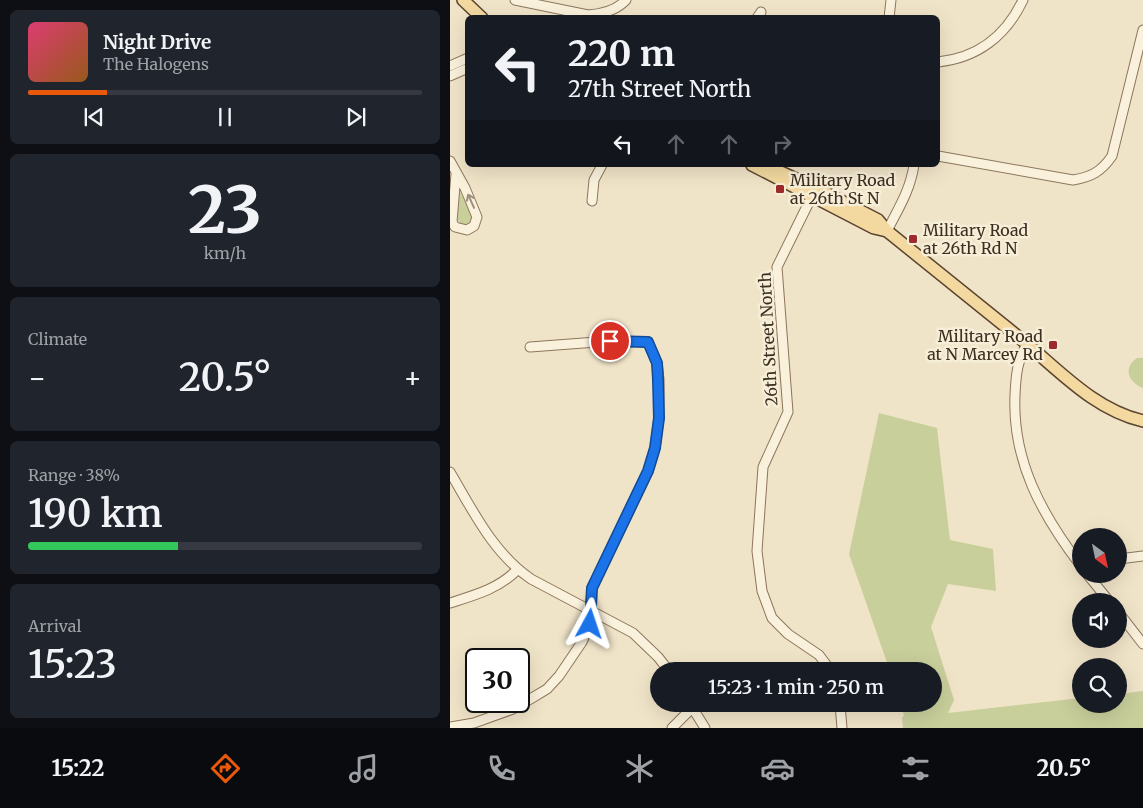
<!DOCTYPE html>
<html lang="en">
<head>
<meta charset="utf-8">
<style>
	body { margin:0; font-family:Merriweather,serif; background:#20242c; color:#f1f3f6; height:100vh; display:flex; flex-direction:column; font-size:19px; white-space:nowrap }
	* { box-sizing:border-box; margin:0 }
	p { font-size:16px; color:#9ea1a6 }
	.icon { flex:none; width:28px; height:28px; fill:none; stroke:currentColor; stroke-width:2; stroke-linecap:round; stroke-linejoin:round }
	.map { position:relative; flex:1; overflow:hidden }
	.panel { display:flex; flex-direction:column; gap:10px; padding:10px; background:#0d0f14; width:450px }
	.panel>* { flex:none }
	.guide { position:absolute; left:15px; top:15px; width:475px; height:152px; border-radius:8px; box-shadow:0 5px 20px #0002; background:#171b24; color:#f1f3f6; overflow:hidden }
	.needle { width:32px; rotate:147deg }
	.controls { position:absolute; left:622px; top:528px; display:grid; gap:10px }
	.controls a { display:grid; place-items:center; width:55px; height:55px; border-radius:50%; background:#171b24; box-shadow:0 5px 20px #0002; font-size:25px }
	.speed { position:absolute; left:15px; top:648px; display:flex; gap:10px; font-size:25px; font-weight:700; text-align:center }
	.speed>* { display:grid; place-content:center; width:65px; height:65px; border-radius:50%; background:#171b24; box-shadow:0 5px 20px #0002; line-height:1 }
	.speed .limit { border:2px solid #111; border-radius:8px; background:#fff; color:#111 }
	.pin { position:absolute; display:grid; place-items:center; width:42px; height:42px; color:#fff; margin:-21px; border:2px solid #fff; border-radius:50%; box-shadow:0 1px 5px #0007 }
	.me { position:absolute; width:55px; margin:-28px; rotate:5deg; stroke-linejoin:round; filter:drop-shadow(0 0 4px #0008) }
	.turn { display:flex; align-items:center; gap:18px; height:105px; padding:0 20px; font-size:22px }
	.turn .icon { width:65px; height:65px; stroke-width:2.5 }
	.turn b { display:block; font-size:35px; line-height:42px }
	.lanes { display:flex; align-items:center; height:48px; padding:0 20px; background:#0003; justify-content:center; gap:25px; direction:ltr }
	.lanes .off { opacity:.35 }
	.big { font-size:38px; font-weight:600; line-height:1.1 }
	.panel .card { flex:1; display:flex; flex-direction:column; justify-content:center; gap:8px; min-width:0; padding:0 18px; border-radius:8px; background:#20242c }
	.panel .dial { align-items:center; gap:0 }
	.dial b { font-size:65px; line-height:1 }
	.song { display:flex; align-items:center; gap:15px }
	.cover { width:60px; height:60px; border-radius:8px; background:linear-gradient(135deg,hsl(340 70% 55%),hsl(30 70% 35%)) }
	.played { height:5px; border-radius:2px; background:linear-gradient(90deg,#ea580c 20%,#363941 20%) }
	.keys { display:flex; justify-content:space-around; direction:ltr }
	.heat { display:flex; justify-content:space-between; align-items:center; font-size:28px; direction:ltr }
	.charge { height:8px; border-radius:4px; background:linear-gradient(90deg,#34c759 38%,#363941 0) }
	.trip { position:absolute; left:200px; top:662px; width:292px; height:50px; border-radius:25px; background:#171b24; box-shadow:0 5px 20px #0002; font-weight:600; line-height:50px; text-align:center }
	.tab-bar { display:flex; height:80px; justify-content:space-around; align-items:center; background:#090b0e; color:#9ea1a6 }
	.tab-bar .icon { width:35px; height:35px }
	.tab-bar .active { color:#ea580c }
	.tab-bar b { font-size:22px; color:#f1f3f6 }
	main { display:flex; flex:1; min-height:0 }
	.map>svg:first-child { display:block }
	.green { fill:#c9cf9b }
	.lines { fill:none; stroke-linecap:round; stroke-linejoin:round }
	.minor-casing { stroke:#8d765c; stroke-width:11 }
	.major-casing { stroke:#5b4430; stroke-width:14 }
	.minor { stroke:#faf1dc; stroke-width:9 }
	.major { stroke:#f3d9a0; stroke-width:11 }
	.oneway { stroke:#9c907e }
	.route-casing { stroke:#114b97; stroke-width:12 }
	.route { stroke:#1a73e8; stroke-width:9 }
	.poi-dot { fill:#9e2a2b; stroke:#f7eed8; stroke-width:2 }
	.labels { text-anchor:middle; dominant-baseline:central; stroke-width:5; stroke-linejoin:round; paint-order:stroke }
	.poi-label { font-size:16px; fill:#3d2e20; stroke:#f7eed8; text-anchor:start }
	.street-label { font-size:16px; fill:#3d2e20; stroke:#f7eed8 }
</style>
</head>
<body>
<main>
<section class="panel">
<div class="card">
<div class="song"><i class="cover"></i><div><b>Night Drive</b><p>The Halogens</p></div></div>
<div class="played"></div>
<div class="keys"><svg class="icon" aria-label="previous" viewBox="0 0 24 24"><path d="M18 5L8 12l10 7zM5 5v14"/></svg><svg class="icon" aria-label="pause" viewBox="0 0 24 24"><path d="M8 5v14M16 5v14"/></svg><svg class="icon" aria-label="next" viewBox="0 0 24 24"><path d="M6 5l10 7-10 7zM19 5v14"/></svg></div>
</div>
<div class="card dial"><b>23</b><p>km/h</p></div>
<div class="card"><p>Climate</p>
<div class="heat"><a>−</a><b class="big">20.5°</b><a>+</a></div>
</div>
<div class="card"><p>Range · 38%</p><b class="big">190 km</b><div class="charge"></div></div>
<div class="card"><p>Arrival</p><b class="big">15:23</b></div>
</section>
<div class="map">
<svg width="693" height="728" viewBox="0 0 693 728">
	<rect width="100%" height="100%" fill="#f0e4c8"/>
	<g class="green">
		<path d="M10,192L22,216L20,223L15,226L10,224L7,218Z"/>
		<path d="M687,358H693V388C679,383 672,368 687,358Z"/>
		<path d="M429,413L487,428L500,540L543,549L546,591L498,584L481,627L504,700L498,713L631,698V704H669V694L693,691V728H453L452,717L454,716L451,704H484V671H440L399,554Z"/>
	</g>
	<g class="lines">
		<defs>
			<g id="minor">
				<path d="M65,0L138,15C152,14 166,11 176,0"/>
				<path d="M307,18L311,12"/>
				<path d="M439,18L441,0"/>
				<path d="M488,62C527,58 556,36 573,0"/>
				<path d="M0,66L18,58"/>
				<path d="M0,76L18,68"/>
				<path d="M488,156L623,180C641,177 651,172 662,156L693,30"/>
				<path d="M0,161L15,188L27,217L24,226L17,230L5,227L2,222L6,174"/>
				<path d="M365,190L327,267L338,412L313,467L307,551L312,591L322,618L338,634L369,655L381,671"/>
				<path d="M142,201L144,180L152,165"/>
				<path d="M437,231C448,209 460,191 464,165"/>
				<path d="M577,344C567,362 566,374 565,395C562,461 592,515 631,566"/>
				<path d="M0,472C23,511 43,553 81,579L183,633L208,657L219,671"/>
				<path d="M669,559L693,556"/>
				<path d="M637,574L659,601"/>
				<path d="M0,603C25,595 48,589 67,570"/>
				<path d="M669,613L693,644"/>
				<path d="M240,704L255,728"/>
				<path d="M390,704L392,728"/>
				<path d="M0,727L24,723L63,709L82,698L97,689L109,676L132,642L140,624L142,588L198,471L205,448L209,418V379L207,363L198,342L160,341L80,347"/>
				<path d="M222,728L242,708"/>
			</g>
			<g id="major">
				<path d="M13,0L32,18"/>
				<path d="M302,165L424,228L437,231"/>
				<path d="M315,165L366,188L428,220L437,231C482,267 527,303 571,339C609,370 643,409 693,421"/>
			</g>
		</defs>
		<use href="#minor" class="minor-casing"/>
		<use href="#major" class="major-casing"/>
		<use href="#minor" class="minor"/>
		<use href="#major" class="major"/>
	</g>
	<defs><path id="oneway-shaft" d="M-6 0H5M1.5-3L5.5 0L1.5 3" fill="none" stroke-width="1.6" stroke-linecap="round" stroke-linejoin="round" transform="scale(1.25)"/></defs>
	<use class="oneway" href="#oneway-shaft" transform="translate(21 201) rotate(-114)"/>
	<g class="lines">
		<defs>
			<path id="route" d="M140,624L142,588L198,471L205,448L209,418L208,379L207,363L198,342L160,341"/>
		</defs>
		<use href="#route" class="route-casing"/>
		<use href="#route" class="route"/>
	</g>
	<g class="poi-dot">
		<rect x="325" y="184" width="10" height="10" rx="2.5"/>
		<rect x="458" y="234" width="10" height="10" rx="2.5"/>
		<rect x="598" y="340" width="10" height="10" rx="2.5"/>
	</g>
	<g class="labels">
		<g class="poi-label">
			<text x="340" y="180">Military Road<tspan x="340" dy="18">at 26th St N</tspan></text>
			<text x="473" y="230">Military Road<tspan x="473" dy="18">at 26th Rd N</tspan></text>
			<text x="593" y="336" text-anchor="end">Military Road<tspan x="593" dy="18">at N Marcey Rd</tspan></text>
		</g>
		<g class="street-label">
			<text transform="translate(318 339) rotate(-93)">26th Street North</text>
		</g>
	</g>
</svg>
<div class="controls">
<a><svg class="needle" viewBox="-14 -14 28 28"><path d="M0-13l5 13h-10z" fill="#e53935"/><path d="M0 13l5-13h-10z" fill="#9ea1a6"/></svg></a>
<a><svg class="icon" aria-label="sound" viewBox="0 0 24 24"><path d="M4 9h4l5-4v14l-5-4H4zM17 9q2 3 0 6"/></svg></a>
<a><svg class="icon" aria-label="search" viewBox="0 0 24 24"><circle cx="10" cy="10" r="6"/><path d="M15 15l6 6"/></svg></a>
</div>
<div class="speed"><div class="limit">30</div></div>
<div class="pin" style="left:160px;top:341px;background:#d93025"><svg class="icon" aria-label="arrive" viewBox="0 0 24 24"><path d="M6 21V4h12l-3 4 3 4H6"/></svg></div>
<svg class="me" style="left:140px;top:624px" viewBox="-20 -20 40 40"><path d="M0-17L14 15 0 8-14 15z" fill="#1a73e8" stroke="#fff" stroke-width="4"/></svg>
<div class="trip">15:23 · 1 min · 250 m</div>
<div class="guide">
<div class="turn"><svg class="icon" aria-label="left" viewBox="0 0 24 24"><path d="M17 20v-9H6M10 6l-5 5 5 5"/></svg><div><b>220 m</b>27th Street North</div></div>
<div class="lanes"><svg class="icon" aria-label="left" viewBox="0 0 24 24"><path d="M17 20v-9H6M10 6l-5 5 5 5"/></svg><svg class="icon off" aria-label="ahead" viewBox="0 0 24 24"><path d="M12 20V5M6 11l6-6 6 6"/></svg><svg class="icon off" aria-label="ahead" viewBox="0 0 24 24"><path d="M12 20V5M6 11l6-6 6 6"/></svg><svg class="icon off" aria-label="right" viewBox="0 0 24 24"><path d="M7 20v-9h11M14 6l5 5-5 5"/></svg></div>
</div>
</div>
</main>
<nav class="tab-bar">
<b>15:22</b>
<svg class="icon active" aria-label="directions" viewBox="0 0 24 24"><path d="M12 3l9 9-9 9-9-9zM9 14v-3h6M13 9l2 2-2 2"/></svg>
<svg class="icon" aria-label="music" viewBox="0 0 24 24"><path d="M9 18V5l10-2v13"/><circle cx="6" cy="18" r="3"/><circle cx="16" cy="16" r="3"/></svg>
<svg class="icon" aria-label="phone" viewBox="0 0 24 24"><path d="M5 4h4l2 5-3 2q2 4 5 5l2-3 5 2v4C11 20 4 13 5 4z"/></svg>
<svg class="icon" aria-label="climate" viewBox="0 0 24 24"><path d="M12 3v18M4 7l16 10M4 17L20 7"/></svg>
<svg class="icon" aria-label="car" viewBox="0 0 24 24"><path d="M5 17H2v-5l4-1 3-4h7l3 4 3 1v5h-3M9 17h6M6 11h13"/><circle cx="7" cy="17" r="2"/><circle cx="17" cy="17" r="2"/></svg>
<svg class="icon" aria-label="filters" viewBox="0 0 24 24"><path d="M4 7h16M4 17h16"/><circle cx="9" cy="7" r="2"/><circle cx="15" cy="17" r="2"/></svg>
<b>20.5°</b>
</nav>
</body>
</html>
